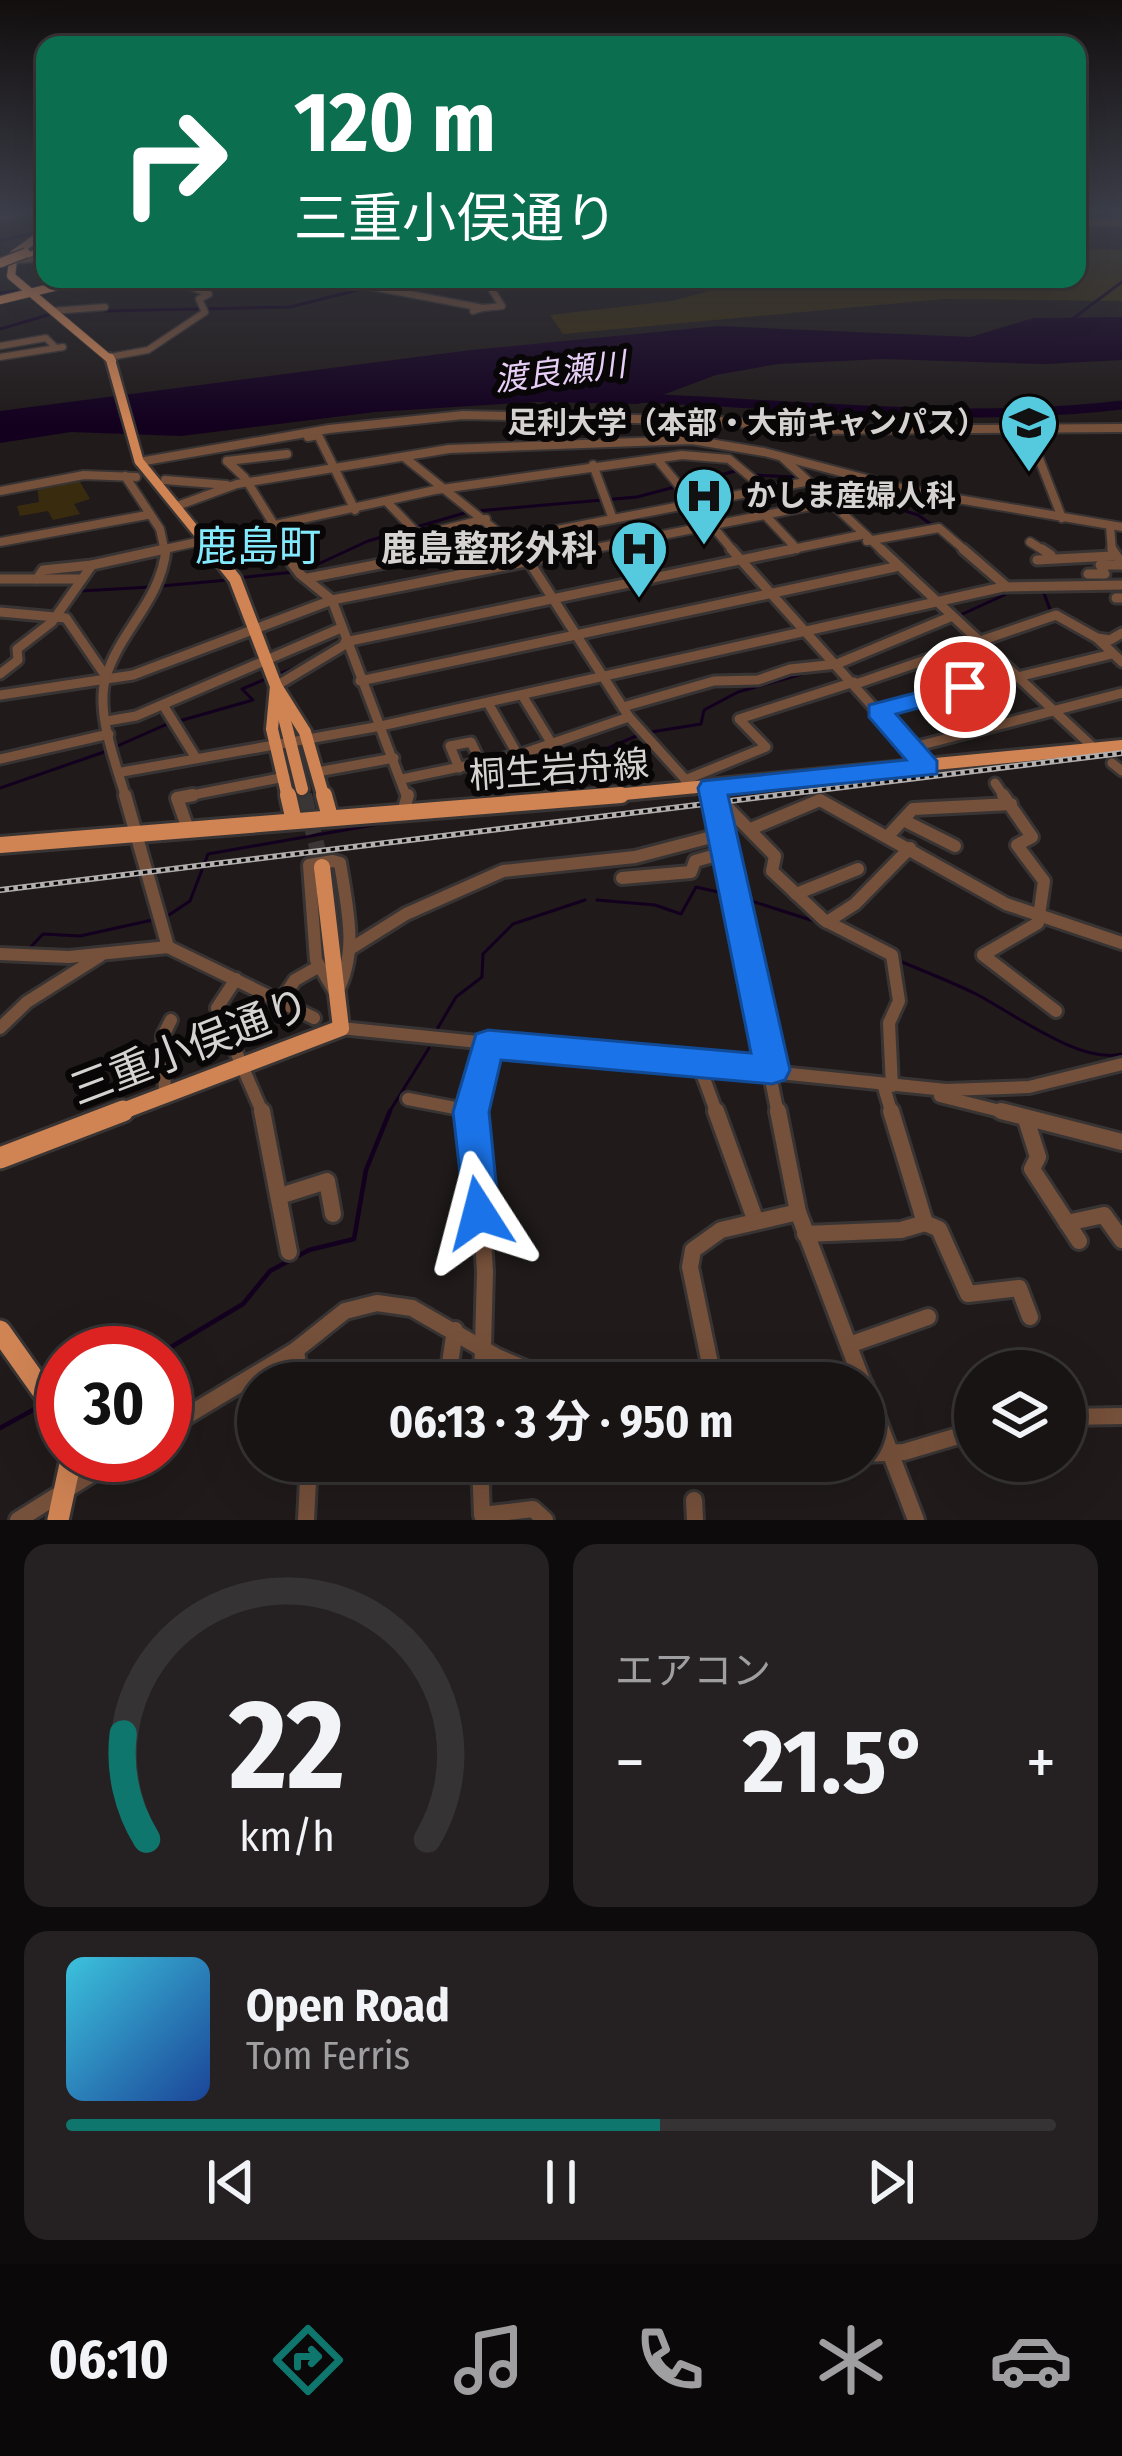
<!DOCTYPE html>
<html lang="ja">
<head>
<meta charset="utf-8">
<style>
	body { margin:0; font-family:"Fira Sans Condensed","Noto Sans JP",sans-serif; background:#252122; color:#f1f3f6; height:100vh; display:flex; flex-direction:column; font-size:45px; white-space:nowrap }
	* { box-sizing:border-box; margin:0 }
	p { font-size:39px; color:#9f9ea0 }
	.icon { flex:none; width:66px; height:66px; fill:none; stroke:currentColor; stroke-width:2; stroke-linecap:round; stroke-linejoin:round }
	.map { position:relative; height:1520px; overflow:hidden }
	.sheet { display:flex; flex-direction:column; gap:24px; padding:24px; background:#0d0b0b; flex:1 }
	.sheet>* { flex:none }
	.guide { position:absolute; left:36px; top:36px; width:1050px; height:252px; border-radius:24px; box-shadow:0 12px 48px #0002,0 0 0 3px #363334; background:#0b6e4f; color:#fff; overflow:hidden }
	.fabs { position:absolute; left:954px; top:1350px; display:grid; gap:24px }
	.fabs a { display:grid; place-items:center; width:132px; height:132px; border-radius:50%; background:#181414; box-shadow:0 12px 48px #0002,0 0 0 3px #363334; font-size:60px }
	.speed { position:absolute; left:36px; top:1326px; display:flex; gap:24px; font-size:60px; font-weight:700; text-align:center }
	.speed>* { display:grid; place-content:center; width:156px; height:156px; border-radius:50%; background:#181414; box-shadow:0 12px 48px #0002,0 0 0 3px #363334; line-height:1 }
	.speed .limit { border:18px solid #d22; background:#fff; color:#111 }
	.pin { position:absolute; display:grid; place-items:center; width:102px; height:102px; color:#fff; margin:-51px; border:6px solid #fff; border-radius:50%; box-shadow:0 3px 12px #0007 }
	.me { position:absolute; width:132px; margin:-66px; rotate:351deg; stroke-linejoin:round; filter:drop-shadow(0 0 9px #0008) }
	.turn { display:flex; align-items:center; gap:42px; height:252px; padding:0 60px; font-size:54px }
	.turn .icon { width:156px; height:156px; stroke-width:2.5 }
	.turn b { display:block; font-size:84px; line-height:102px }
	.big { font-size:90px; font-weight:700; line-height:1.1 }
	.sheet .widget { flex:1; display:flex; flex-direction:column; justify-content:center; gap:18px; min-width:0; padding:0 42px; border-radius:24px; background:#252122 }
	.sheet .dial { align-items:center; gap:0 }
	.dial svg { height:312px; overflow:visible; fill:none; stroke:#363334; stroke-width:7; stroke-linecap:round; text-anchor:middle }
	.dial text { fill:#f1f3f6; stroke:none }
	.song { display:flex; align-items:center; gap:36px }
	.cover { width:144px; height:144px; border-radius:18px; background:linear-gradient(135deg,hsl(190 70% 55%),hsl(220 70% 35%)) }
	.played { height:12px; border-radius:6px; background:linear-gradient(90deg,#0f766e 60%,#363334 60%) }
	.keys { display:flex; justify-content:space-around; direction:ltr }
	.heat { display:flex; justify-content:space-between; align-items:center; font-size:66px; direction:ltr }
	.sheet .tiles { flex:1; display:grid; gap:24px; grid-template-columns:1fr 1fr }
	.widget:last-child { grid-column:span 2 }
	.trip { position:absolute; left:237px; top:1362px; width:648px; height:120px; border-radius:60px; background:#181414; box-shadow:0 12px 48px #0002,0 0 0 3px #363334; font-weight:700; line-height:120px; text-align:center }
	.tab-bar { display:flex; height:192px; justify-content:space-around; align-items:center; background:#0a0808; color:#9f9ea0 }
	.tab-bar .icon { width:84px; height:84px }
	.tab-bar .active { color:#0f766e }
	.tab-bar b { font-size:54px; color:#f1f3f6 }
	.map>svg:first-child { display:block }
	.green { fill:#392c0e }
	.water { fill:#13001f }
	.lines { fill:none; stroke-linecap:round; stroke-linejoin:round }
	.stream-far1 { stroke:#13001f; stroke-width:3 }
	.stream { stroke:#13001f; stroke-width:4.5 }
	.river { stroke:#13001f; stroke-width:9 }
	.major-tunnel-far1 { stroke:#3b3636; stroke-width:12; stroke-dasharray:12 6; stroke-linecap:butt }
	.major-tunnel { stroke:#3b3636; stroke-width:16; stroke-dasharray:16 8; stroke-linecap:butt }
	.minor-far4-casing { stroke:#393434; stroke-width:9 }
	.minor-far3-casing { stroke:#393434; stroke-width:12 }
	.minor-far2-casing { stroke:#393434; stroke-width:15 }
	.minor-far1-casing { stroke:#393434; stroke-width:18 }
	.minor-casing { stroke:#393434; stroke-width:22 }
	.major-far4-casing { stroke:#393434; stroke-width:10 }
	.major-far3-casing { stroke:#393434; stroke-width:14 }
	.major-far2-casing { stroke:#393434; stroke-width:18 }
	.major-far1-casing { stroke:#393434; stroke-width:22 }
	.major-casing { stroke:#393434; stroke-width:27 }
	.highway-casing { stroke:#393434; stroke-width:6 }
	.minor-far4 { stroke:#75503a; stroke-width:6 }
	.minor-far3 { stroke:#75503a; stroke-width:8 }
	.minor-far2 { stroke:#75503a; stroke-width:9 }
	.minor-far1 { stroke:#75503a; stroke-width:12 }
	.minor { stroke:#75503a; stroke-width:16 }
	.major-far4 { stroke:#d08454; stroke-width:8 }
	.major-far3 { stroke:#d08454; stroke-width:9 }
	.major-far2 { stroke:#d08454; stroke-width:12 }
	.major-far1 { stroke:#d08454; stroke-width:16 }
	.major { stroke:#d08454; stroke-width:21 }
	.highway { fill:#f4985d; fill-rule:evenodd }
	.rail-casing { stroke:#b3aeae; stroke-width:6 }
	.rail { stroke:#080606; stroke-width:3; stroke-dasharray:4.5; stroke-linecap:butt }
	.highway-bridge-casing { stroke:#393434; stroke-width:12; stroke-linecap:butt }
	.highway-bridge { stroke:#f4985d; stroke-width:9 }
	.route { fill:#1a73e8; stroke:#114b97; stroke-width:3 }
	.labels { text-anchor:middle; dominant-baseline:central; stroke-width:12; stroke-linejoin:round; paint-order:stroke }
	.far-poi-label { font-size:30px; font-weight:bold; fill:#d6d2d2; stroke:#080606; text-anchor:end }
	.far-water-label { font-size:33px; font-style:italic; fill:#e7cef7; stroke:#080606 }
	.poi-label { font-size:36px; font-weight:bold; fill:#d6d2d2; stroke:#080606; text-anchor:end }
	.street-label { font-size:36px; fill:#d6d2d2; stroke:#080606 }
	.quarter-label { font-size:42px; fill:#83eafe; stroke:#080606 }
	.near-street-label { font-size:42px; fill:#d6d2d2; stroke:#080606 }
</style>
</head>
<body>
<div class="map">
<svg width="1122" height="1520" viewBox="0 0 1122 1520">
	<rect width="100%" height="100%" fill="#201a1a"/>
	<g class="green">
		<path d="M1077,248L1122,250V301L944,299L563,334L550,315L671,301L756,279H1077Z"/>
		<path d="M77,477L90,499L74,504L80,514L53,520L48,511L20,516L17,506L39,502L37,485Z"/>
	</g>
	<path class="water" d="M1122,317V360L1044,364L883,359L778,364L716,375L638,404L536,402L375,412L181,436L71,432L0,443V411L471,350L718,326L971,337L1033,318Z"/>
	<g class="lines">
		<g class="stream-far1">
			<path d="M0,240L31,234"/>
			<path d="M74,286L113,279"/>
			<path d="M0,293L17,291"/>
			<path d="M104,311L290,307L362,289"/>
			<path d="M1071,320L1122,282"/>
			<path d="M0,329L48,315"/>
			<path d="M698,400L708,411"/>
			<path d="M709,426L713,438L733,443"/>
			<path d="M753,475L797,477"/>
			<path d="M812,481L918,515L932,525"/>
			<path d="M477,511L637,497L739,470"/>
			<path d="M303,571L368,541L468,512"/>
			<path d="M238,578L294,572"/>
			<path d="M161,586L228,580"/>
			<path d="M1042,588L1051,612"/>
			<path d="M81,591L151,587"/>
			<path d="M956,617L1013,591"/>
			<path d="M891,646L926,631"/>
			<path d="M277,675L307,663"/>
			<path d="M651,732L701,724L704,710L738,692L813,671"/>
			<path d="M115,747L165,725L253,700L242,689L268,678"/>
			<path d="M0,788L107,751"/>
			<path d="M491,798L641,734"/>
			<path d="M736,896L817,922"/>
			<path d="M597,900L655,905L681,914L696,887L727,894"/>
			<path d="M166,917L190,901L208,854L396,821"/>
			<path d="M27,951L43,934L80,936L157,919"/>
			<path d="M897,960C923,971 950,981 976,994C1013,1013 1081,1065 1122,1054"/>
			<path d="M436,1031L456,997L482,977L483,954L513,924L585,900"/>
			<path d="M388,1114L429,1048"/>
		</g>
		<g class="stream">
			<path d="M161,1353L243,1304L270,1271L309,1250L354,1239L366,1170L390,1111"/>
			<path d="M0,1428L42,1405"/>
		</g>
		<path class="river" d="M638,398C797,404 964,424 1122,405"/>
		<path class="major-tunnel-far1" d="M302,789L304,798"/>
		<path class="major-tunnel" d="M304,795L322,867"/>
		<defs>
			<g id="minor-far4">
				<path d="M0,217L30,211"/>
				<path d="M1077,222L1122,223"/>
				<path d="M6,261L45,258"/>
				<path d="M330,279L483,308L473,311"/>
				<path d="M483,308L502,306L485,279"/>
				<path d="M52,311L105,307"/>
				<path d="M0,346L46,338L56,348"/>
				<path d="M0,357L63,347"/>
				<path d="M110,357L148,350L205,312L199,299L209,294L171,279"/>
			</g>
			<g id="minor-far3">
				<path d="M1028,430L1062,518"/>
				<path d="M308,437L318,435L355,510"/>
				<path d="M404,457L523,552"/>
				<path d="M782,457L884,552"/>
				<path d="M657,459L734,552"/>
				<path d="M227,461L245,478L276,528"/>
				<path d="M227,461L287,454"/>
				<path d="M139,462L329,429L463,415L719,421L804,430L1122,428"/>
				<path d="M593,465L613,519"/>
				<path d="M125,476L160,529L165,552"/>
				<path d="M165,480L227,485"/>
				<path d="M0,491L84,475L136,477"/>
				<path d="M387,502L416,532L425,534L486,519"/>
				<path d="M177,506L237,484L449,449L692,440L764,452L917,492L1122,527"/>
				<path d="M765,515L797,549"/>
				<path d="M1110,525L1112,552"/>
				<path d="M266,529L283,552"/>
				<path d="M867,541L939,528L967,552"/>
				<path d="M0,542L147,515"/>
				<path d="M1030,542L1046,552"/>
				<path d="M151,552L435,490L682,455L729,459L766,490"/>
				<path d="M442,552L805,482"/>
				<path d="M576,552L826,503"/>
				<path d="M778,552L861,535"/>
			</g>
			<g id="minor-far2">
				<path d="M281,549L300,574L332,600L407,798"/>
				<path d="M521,549L629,717L694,789"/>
				<path d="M731,549L927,767"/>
				<path d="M881,549L1095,749"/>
				<path d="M963,549L1007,587"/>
				<path d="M1042,549L1051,555"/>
				<path d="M1112,549L1118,558"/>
				<path d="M1037,560L1112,556"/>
				<path d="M1088,574H1105L1100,565H1122"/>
				<path d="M308,578L457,549"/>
				<path d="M0,579H82"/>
				<path d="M37,579L43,570L92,565"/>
				<path d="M1116,598H1122"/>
				<path d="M0,612L66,618L105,675"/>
				<path d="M1097,638L1110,640L1122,633"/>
				<path d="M345,642L793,549"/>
				<path d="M0,674L18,660L17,649L52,622L92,565L165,549"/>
				<path d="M360,681L895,567"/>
				<path d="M856,684L1056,615L1097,638L1122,662"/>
				<path d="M276,686L346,644"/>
				<path d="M0,695L133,675L332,600L591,549"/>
				<path d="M522,695L552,744"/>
				<path d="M488,703L518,755"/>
				<path d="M163,705L196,758"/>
				<path d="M623,707L714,681L758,680L790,669L837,664L950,617"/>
				<path d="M878,711L1112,654"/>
				<path d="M107,721L136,716L341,628"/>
				<path d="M910,748L1122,693"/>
				<path d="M0,759L109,734"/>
				<path d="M1112,763L1122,771"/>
				<path d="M459,768L450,746L471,742L481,763"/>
				<path d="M122,772L381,726L1003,587L1122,585"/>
				<path d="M317,772L394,758"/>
				<path d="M402,779L518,755L629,717"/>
				<path d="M685,780L766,747L739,719L854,682"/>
				<path d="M995,783L1005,798"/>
				<path d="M712,788L714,798"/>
				<path d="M126,798C116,764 95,711 106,677C120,630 161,601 166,549"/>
				<path d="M177,798L285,777"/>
			</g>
			<g id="minor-far1">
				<path d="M125,795L168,947"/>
				<path d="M713,795L778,1114"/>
				<path d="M1003,795L1032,837L1017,845L1044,881L1038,923L983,955L1056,1011"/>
				<path d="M718,811L729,809L775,856L772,871L824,920L892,955L899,1001L889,1023L892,1086"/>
				<path d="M403,812L408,795"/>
				<path d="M903,820L955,846"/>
				<path d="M753,828L820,800L1006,904L1122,943"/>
				<path d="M188,829L177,798L193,795"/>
				<path d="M888,836L913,809L1011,804"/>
				<path d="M333,861L340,863C347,908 359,952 336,994L316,960L309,865Z"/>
				<path d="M622,878L691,872L695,861L727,852"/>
				<path d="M796,894L858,869"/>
				<path d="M827,922L855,904L910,848"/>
				<path d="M350,949L406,914L503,871L635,857L723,834"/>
				<path d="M0,954L69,957L168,947L314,1018"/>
				<path d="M236,979L217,1008L263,1114"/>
				<path d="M280,1002L295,980L318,967"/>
				<path d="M0,1028L27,1002L100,956"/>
				<path d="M341,1028L946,1090L1029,1087L1122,1064"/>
				<path d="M698,1062L717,1114"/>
				<path d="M883,1084L892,1114"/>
				<path d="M165,1094L163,1036L171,1020"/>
				<path d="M940,1096L1012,1114"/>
				<path d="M408,1099L471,1111"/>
				<path d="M475,1114L488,1044"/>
			</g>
			<g id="minor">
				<path d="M262,1111L289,1252"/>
				<path d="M475,1111L485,1272L482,1383"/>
				<path d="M716,1111L755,1219"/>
				<path d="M778,1111L798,1212L863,1383"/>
				<path d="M1001,1111L1122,1142"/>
				<path d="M1026,1119L1038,1157L1032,1169L1079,1241"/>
				<path d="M280,1196L327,1181L333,1214"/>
				<path d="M925,1223L939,1229L968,1294L1019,1288L1030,1317"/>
				<path d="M1067,1223L1104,1215L1122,1240"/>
				<path d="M805,1234L901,1230L925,1223L891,1111"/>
				<path d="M849,1345L928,1317"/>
				<path d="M296,1350L300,1383"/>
				<path d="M447,1383L455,1330"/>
				<path d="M714,1383L690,1267L693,1250L721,1230L798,1212"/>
				<path d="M864,1384L916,1520"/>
				<path d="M1065,1417L1122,1416"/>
				<path d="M165,1429L296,1350L345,1311L377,1303L412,1308L497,1357L559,1383"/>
				<path d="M864,1454L904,1452L975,1431"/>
				<path d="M480,1461L482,1515L533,1509L545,1520"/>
				<path d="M694,1500L695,1520"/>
				<path d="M18,1520L122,1455"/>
				<path d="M306,1520L309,1461"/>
			</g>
			<g id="major-far4">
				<path d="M45,232L14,254L11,276L112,361"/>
				<path d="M0,300L87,279"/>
			</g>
			<path id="major-far3" d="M110,358L139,461L213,552"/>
			<g id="major-far2">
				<path d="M211,549L235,579L276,686L305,732L324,798"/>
				<path d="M276,686L272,729L288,798"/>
				<path d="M279,697L302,789"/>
				<path d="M583,798L1122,746"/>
			</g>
			<g id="major-far1">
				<path d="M288,795L294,821"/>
				<path d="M324,795L330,817"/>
				<path d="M0,845L621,795"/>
				<path d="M115,1114L341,1028L322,867"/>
			</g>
			<g id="major">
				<path d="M0,1158L123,1111"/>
				<path d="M0,1331L63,1420"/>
				<path d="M58,1520L72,1455"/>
			</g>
			<path id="highway" d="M42,246H45V251L24,259L20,257Z"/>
		</defs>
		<use href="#minor-far4" class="minor-far4-casing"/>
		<use href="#minor-far3" class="minor-far3-casing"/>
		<use href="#minor-far2" class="minor-far2-casing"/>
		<use href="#minor-far1" class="minor-far1-casing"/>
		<use href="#minor" class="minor-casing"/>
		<use href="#major-far4" class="major-far4-casing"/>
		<use href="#major-far3" class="major-far3-casing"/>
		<use href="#major-far2" class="major-far2-casing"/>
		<use href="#major-far1" class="major-far1-casing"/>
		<use href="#major" class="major-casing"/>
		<use href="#highway" class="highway-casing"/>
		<use href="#minor-far4" class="minor-far4"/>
		<use href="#minor-far3" class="minor-far3"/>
		<use href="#minor-far2" class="minor-far2"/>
		<use href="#minor-far1" class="minor-far1"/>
		<use href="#minor" class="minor"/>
		<use href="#major-far4" class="major-far4"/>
		<use href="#major-far3" class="major-far3"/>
		<use href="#major-far2" class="major-far2"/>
		<use href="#major-far1" class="major-far1"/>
		<use href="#major" class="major"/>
		<use href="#highway" class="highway"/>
		<defs>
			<path id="rail" d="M0,890L1122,753"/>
		</defs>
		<use href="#rail" class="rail-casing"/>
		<use href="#rail" class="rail"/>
		<defs>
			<path id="highway-bridge" d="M0,263L26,253"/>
		</defs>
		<use href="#highway-bridge" class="highway-bridge-casing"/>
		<use href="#highway-bridge" class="highway-bridge"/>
	</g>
	<linearGradient id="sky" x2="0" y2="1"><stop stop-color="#120e0e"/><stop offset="0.5" stop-color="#3c3e49"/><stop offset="1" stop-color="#3c3e49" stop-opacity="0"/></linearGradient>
	<rect width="1122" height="424" fill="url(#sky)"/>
	<path class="route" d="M965,680L974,682V693L896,714L937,761V774L728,795L790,1070L785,1080L772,1084L501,1060L489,1112L499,1213L493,1226L479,1231L466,1226L453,1112L476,1034L488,1030L751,1053L698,788L702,781L906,760L869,717V705Z"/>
	<defs>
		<symbol id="university-pin" viewBox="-11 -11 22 30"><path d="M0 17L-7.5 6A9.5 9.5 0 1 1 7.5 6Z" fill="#55cadf" stroke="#080606"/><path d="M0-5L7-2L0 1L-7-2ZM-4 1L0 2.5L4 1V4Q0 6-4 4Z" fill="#111"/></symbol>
		<symbol id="hospital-pin" viewBox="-11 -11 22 30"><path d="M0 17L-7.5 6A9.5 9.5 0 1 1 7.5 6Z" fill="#55cadf" stroke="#080606"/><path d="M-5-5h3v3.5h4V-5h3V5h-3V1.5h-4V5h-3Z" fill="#111"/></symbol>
	</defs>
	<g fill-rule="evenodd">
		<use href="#university-pin" x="996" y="390" width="66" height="90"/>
		<use href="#hospital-pin" x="671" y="463" width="66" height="90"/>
		<use href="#hospital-pin" x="606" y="516" width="66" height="90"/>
	</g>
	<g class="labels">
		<g class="far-poi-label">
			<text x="987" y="423">足利大学（本部・大前キャンパス）</text>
			<text x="746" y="496" text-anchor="start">かしま産婦人科</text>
		</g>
		<g class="far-water-label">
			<text transform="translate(560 372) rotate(-7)">渡良瀬川</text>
		</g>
		<g class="poi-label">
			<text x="597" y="549">鹿島整形外科</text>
		</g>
		<g class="street-label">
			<text transform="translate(559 770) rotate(-4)">桐生岩舟線</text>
		</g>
		<g class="quarter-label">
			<text x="258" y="547">鹿島町</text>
		</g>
		<g class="near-street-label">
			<text transform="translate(190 1047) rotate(-21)">三重小俣通り</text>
		</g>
	</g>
</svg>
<div class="fabs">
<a><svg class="icon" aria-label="layers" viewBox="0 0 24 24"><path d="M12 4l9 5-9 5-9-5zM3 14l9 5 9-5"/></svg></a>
</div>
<div class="speed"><div class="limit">30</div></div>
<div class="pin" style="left:965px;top:687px;background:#d93025"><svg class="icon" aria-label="arrive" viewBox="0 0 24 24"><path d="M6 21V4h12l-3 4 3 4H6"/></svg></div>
<svg class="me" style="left:479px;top:1213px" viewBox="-20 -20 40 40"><path d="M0-17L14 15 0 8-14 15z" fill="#1a73e8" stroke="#fff" stroke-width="4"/></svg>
<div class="trip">06:13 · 3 分 · 950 m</div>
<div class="guide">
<div class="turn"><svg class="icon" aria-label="right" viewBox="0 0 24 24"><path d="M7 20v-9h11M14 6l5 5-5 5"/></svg><div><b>120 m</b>三重小俣通り</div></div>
</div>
</div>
<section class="sheet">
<div class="tiles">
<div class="widget dial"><svg viewBox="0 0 100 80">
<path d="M14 69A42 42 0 1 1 86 69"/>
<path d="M14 69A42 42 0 0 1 8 42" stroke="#0f766e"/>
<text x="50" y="56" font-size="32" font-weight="700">22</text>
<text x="50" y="72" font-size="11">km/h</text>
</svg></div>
<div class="widget"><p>エアコン</p>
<div class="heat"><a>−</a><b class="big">21.5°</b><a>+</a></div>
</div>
<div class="widget">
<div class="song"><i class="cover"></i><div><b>Open Road</b><p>Tom Ferris</p></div></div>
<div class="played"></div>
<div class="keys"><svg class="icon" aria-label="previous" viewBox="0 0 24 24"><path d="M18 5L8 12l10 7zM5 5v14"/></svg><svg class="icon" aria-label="pause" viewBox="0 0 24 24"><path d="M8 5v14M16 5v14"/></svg><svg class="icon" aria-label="next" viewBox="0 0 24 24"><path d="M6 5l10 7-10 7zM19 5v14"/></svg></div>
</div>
</div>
</section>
<nav class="tab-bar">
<b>06:10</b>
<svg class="icon active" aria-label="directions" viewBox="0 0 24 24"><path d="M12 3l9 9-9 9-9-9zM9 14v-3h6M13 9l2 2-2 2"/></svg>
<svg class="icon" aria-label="music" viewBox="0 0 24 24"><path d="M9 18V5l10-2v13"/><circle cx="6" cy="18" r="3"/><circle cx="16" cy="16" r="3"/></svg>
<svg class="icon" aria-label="phone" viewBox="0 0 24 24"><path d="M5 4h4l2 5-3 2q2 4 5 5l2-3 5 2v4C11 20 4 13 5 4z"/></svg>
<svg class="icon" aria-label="climate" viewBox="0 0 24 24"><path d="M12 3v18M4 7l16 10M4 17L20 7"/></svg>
<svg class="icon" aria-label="car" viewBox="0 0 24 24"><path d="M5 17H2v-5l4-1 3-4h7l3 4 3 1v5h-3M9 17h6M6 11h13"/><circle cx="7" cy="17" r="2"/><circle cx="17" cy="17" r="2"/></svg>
</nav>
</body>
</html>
